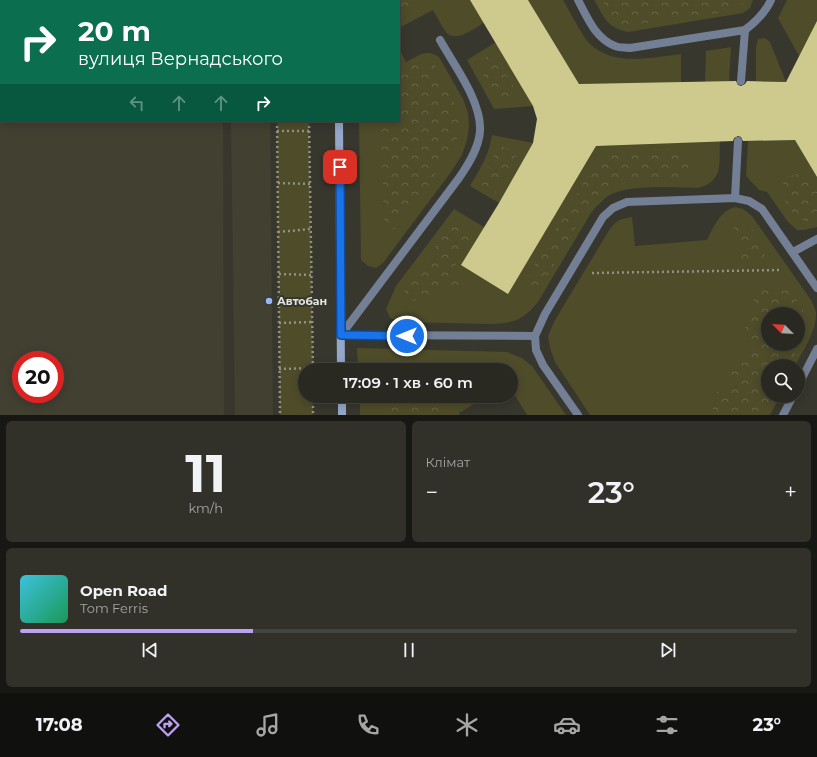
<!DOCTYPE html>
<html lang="uk">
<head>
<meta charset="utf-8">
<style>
	body { margin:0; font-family:Montserrat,sans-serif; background:#31312a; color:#f1f3f6; height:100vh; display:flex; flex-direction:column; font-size:15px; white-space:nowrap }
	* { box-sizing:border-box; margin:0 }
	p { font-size:13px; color:#a5a6a5 }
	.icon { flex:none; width:22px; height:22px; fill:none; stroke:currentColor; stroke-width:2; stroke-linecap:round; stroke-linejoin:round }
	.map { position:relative; height:415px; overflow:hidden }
	.sheet { display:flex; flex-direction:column; gap:6px; padding:6px; background:#171713; flex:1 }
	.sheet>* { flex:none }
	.banner { position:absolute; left:0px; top:0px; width:400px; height:122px; box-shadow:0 2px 10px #0003,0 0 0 1px #454540; background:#0b6e4f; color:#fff; overflow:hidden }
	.needle { width:26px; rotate:294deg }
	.buttons { position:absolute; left:761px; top:307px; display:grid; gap:8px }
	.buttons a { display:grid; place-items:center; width:44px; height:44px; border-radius:50%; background:#292922; box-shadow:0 2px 10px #0003,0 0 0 1px #454540; font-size:20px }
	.speed { position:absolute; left:12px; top:351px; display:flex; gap:8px; font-size:20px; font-weight:700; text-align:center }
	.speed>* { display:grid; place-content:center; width:52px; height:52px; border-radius:50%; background:#292922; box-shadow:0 2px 10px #0003,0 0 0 1px #454540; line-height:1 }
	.speed .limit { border:6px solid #d22; background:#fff; color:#111 }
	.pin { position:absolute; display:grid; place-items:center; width:34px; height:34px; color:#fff; margin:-17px; border-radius:8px; box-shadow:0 2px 6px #0006 }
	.me { position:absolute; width:44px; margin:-22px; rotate:270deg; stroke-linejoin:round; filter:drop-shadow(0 0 3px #0008) }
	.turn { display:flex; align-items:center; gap:14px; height:84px; padding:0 12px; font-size:18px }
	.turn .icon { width:52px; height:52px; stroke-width:2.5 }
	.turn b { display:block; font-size:28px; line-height:34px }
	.lanes { display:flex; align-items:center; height:38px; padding:0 12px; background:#0003; justify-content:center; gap:20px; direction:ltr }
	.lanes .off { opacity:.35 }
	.big { font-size:30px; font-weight:600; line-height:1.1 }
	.sheet .widget { flex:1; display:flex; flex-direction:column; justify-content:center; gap:6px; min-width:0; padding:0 14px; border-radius:6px; background:#31312a }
	.sheet .dial { align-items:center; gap:0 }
	.dial b { font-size:52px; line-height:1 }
	.song { display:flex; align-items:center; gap:12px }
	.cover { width:48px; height:48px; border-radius:6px; background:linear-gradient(135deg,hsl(190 70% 55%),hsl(150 70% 35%)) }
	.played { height:4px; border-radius:2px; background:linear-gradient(90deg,#bca0f2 30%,#454540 30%) }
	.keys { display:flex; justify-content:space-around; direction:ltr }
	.heat { display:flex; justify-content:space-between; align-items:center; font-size:22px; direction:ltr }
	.sheet .tiles { flex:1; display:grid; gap:6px; grid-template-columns:1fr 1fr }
	.widget:last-child { grid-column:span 2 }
	.trip { position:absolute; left:298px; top:363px; width:220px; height:40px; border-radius:20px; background:#292922; box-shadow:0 2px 10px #0003,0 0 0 1px #454540; font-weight:600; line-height:40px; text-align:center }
	.menu { display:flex; height:64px; justify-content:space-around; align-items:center; background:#10100e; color:#a5a6a5 }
	.menu .icon { width:28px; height:28px }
	.menu .selected { color:#bca0f2 }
	.menu b { font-size:18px; color:#f1f3f6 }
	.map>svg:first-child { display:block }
	.built { fill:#414031; fill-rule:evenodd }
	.green { fill:#4e4c29; fill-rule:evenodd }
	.forest { fill:url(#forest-crowns) }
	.building { fill:#ceca8e }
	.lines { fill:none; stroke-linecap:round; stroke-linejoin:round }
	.path { stroke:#91918a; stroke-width:2.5; stroke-dasharray:2 3; stroke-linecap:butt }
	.lane { stroke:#737f94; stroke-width:8 }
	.secondary { stroke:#94a7c9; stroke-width:8 }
	.route-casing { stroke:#114b97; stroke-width:10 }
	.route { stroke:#1a73e8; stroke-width:7 }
	.poi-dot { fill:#90b8fd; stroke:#37372e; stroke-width:1.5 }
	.labels { text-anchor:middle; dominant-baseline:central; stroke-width:4; stroke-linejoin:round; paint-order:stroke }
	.poi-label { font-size:11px; font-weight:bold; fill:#e5e5e0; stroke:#37372e; text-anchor:start }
</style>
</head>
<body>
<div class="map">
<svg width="817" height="415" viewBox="0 0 817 415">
	<defs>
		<pattern id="forest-crowns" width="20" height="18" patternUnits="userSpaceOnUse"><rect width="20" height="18" fill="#4e4c29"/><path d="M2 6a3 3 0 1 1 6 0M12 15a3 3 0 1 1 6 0" fill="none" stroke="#676648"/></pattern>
	</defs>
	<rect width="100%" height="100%" fill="#37372e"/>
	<g class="built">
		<path d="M0,0H223L1,1V121H223L224,415H0ZM21,360H55V394H21Z"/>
		<path d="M231,121H270L273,415H235Z"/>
	</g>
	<g class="green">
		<path d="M357,0H470L485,22C475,28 455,44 446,32C441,25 437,17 433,10L399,28V1Z"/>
		<path d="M528,0H563C570,12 577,26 585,38C607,68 649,58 681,54V83L579,84Z"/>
		<path d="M594,0H753L750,8L743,13L628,32C606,27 605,18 594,0Z"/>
		<path d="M787,0H817V24L799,56L778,18Z"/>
		<path d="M765,38L770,42L786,82L756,81V47L758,39Z"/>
		<path d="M496,42L533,106L494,109L467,60Z"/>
		<path d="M731,47L729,82H705L706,51Z"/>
		<path d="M399,48L406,62C418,56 427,48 439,57L463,99L468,113L469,126L467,140L462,155L451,172L383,263L376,268L368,266L361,260L359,121H399Z"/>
		<path d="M277,121H309L313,370H305V396H313V415H280Z"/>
		<path d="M492,135L533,143L499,203L470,186C480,169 489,155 492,135Z"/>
		<path d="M795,140L817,177V227L804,230H797L788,222L767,192L759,190L746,176L748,141Z"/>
		<path d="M720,141C719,162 724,183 697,188C674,188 628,184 608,196C601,201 596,207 591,213L538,302C524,319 515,323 493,324L400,322L390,318L386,309L396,286L454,209L484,227L508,293L596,146Z"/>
		<path d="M735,207L743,209L752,216L811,300C813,304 815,308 816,312C817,331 803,350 795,366H768V396H780L770,415H590L555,362L550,348L548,336L555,320L608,232C616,221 618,219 632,217L635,246L707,240C714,226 719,212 735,207ZM768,314H798V344H768Z"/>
		<path d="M357,348L507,352L522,358L532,366L566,415H527L511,389V370H358Z"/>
		<path d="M360,396H487L459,413L460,415H360Z"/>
	</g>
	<g class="forest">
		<path d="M380,0H423L399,14V1Z"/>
		<path d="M602,0H746L738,10L632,25L621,24L612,16Z"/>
		<path d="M493,53L516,91L499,102L476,63Z"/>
		<path d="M423,60H432L456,106L460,119V133L447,159L397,227L389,231L384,222L381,121H399V65L403,71Z"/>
		<path d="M500,145L517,154L496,193L479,183Z"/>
		<path d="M679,148L689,155L688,170L680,180C656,181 626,178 605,190C600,193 596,197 592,200L539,290L530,289L525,280L601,154Z"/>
		<path d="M795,174L807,176L817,191V218C798,229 790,208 781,194L784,180Z"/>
		<path d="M453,222L473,233L452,271L468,281L423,299L407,302L404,291Z"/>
		<path d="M742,223L757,233L756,238L763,245L766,254L761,259L748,264L741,260L740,251L742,245H735L731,240V233L736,224Z"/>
		<path d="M783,284C793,288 796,294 797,304C811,314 809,325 798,336V314H768V344H794L795,354C787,365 781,366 768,366V396H773L769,403L768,409L761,412L758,415H715C705,391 718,393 734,383L730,376V367L738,361L745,359L754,345L744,333L756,294L766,287L777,286Z"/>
		<path d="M385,362L416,364L420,370H386Z"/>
		<path d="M386,396H437L449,415H387Z"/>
	</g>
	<path class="building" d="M470,0H528L579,84L736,81L738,85L741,86L745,84L747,81L786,82L817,21V177L795,140L743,141L741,137L738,136L734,138L733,141L596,146L508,294L461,265L499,203L533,143L537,119L533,106Z"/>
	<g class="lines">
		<g class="path">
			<path d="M277,121L280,415"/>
			<path d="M309,121L313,370"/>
			<path d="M277,131H310"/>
			<path d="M278,183L310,184"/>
			<path d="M278,232L311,229"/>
			<path d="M592,273L781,270"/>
			<path d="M279,274L311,275"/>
			<path d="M279,323L312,322"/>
			<path d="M279,369L313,368"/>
			<path d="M313,396V415"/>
		</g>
		<g class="lane">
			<path d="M578,0C587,17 595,38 615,46C619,48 625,47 630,48L745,30C757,21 765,13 771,0"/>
			<path d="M741,81L745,30"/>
			<path d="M735,198L738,141"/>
			<path d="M793,252L817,239"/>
			<path d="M341,335L459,178C468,165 479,148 480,131C482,102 454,65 440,40"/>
			<path d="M341,335L535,336"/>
			<path d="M798,386L817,349"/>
			<path d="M578,415L543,365L536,350L535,336L545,314L603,217L613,208L627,202L735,198L749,201L762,209L817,288"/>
			<path d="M783,415L793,396"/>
		</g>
		<g class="secondary">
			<path d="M339,0V1"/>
			<path d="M339,121L341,370"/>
			<path d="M342,396V415"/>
		</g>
	</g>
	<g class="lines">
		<defs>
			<path id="route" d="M340,167L341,335L407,336"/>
		</defs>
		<use href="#route" class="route-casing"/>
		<use href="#route" class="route"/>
	</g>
	<circle class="poi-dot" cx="269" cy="301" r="4"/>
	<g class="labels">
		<g class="poi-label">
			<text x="277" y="301">Автобан</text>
		</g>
	</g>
</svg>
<div class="buttons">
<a><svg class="needle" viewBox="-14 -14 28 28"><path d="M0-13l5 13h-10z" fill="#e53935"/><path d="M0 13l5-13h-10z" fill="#a5a6a5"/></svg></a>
<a><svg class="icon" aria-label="search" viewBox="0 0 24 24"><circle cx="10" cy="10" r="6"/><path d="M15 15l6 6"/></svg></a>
</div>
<div class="speed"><div class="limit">20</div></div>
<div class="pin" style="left:340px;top:167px;background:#d93025"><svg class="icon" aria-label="arrive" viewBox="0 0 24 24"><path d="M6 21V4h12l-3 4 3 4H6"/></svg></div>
<svg class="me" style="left:407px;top:336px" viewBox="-20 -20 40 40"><circle r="17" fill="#1a73e8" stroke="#fff" stroke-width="3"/><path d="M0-11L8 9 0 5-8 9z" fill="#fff"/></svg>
<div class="trip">17:09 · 1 хв · 60 m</div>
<div class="banner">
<div class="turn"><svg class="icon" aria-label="right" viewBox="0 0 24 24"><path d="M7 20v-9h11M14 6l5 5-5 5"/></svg><div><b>20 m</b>вулиця Вернадського</div></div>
<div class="lanes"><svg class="icon off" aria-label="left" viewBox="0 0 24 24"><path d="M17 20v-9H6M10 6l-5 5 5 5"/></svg><svg class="icon off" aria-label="ahead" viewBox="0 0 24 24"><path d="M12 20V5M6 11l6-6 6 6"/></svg><svg class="icon off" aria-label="ahead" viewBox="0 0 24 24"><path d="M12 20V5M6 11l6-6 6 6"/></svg><svg class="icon" aria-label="right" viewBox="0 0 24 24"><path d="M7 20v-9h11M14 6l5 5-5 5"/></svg></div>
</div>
</div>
<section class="sheet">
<div class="tiles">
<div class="widget dial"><b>11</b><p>km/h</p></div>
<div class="widget"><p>Клімат</p>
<div class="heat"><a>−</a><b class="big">23°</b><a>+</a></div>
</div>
<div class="widget">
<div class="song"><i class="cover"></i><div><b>Open Road</b><p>Tom Ferris</p></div></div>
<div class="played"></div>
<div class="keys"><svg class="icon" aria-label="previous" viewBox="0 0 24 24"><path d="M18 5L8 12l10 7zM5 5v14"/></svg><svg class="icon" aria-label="pause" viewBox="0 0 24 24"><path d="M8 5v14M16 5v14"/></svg><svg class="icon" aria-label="next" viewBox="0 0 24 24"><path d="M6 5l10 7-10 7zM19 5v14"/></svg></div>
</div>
</div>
</section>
<nav class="menu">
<b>17:08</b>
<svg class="icon selected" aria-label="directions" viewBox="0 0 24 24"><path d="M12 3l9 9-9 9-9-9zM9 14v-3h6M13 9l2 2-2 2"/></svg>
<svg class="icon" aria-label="music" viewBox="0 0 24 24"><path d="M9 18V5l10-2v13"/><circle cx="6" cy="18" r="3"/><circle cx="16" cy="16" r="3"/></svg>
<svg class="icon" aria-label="phone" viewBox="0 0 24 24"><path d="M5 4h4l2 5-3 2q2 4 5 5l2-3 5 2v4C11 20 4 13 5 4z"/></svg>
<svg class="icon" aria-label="climate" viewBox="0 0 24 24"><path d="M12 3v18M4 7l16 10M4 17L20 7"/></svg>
<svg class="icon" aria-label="car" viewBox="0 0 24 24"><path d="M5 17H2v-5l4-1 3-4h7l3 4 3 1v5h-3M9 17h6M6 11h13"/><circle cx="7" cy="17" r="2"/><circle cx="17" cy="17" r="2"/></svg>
<svg class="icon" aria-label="filters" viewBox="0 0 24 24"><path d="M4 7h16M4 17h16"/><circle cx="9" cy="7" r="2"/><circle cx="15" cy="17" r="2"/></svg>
<b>23°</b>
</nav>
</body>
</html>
